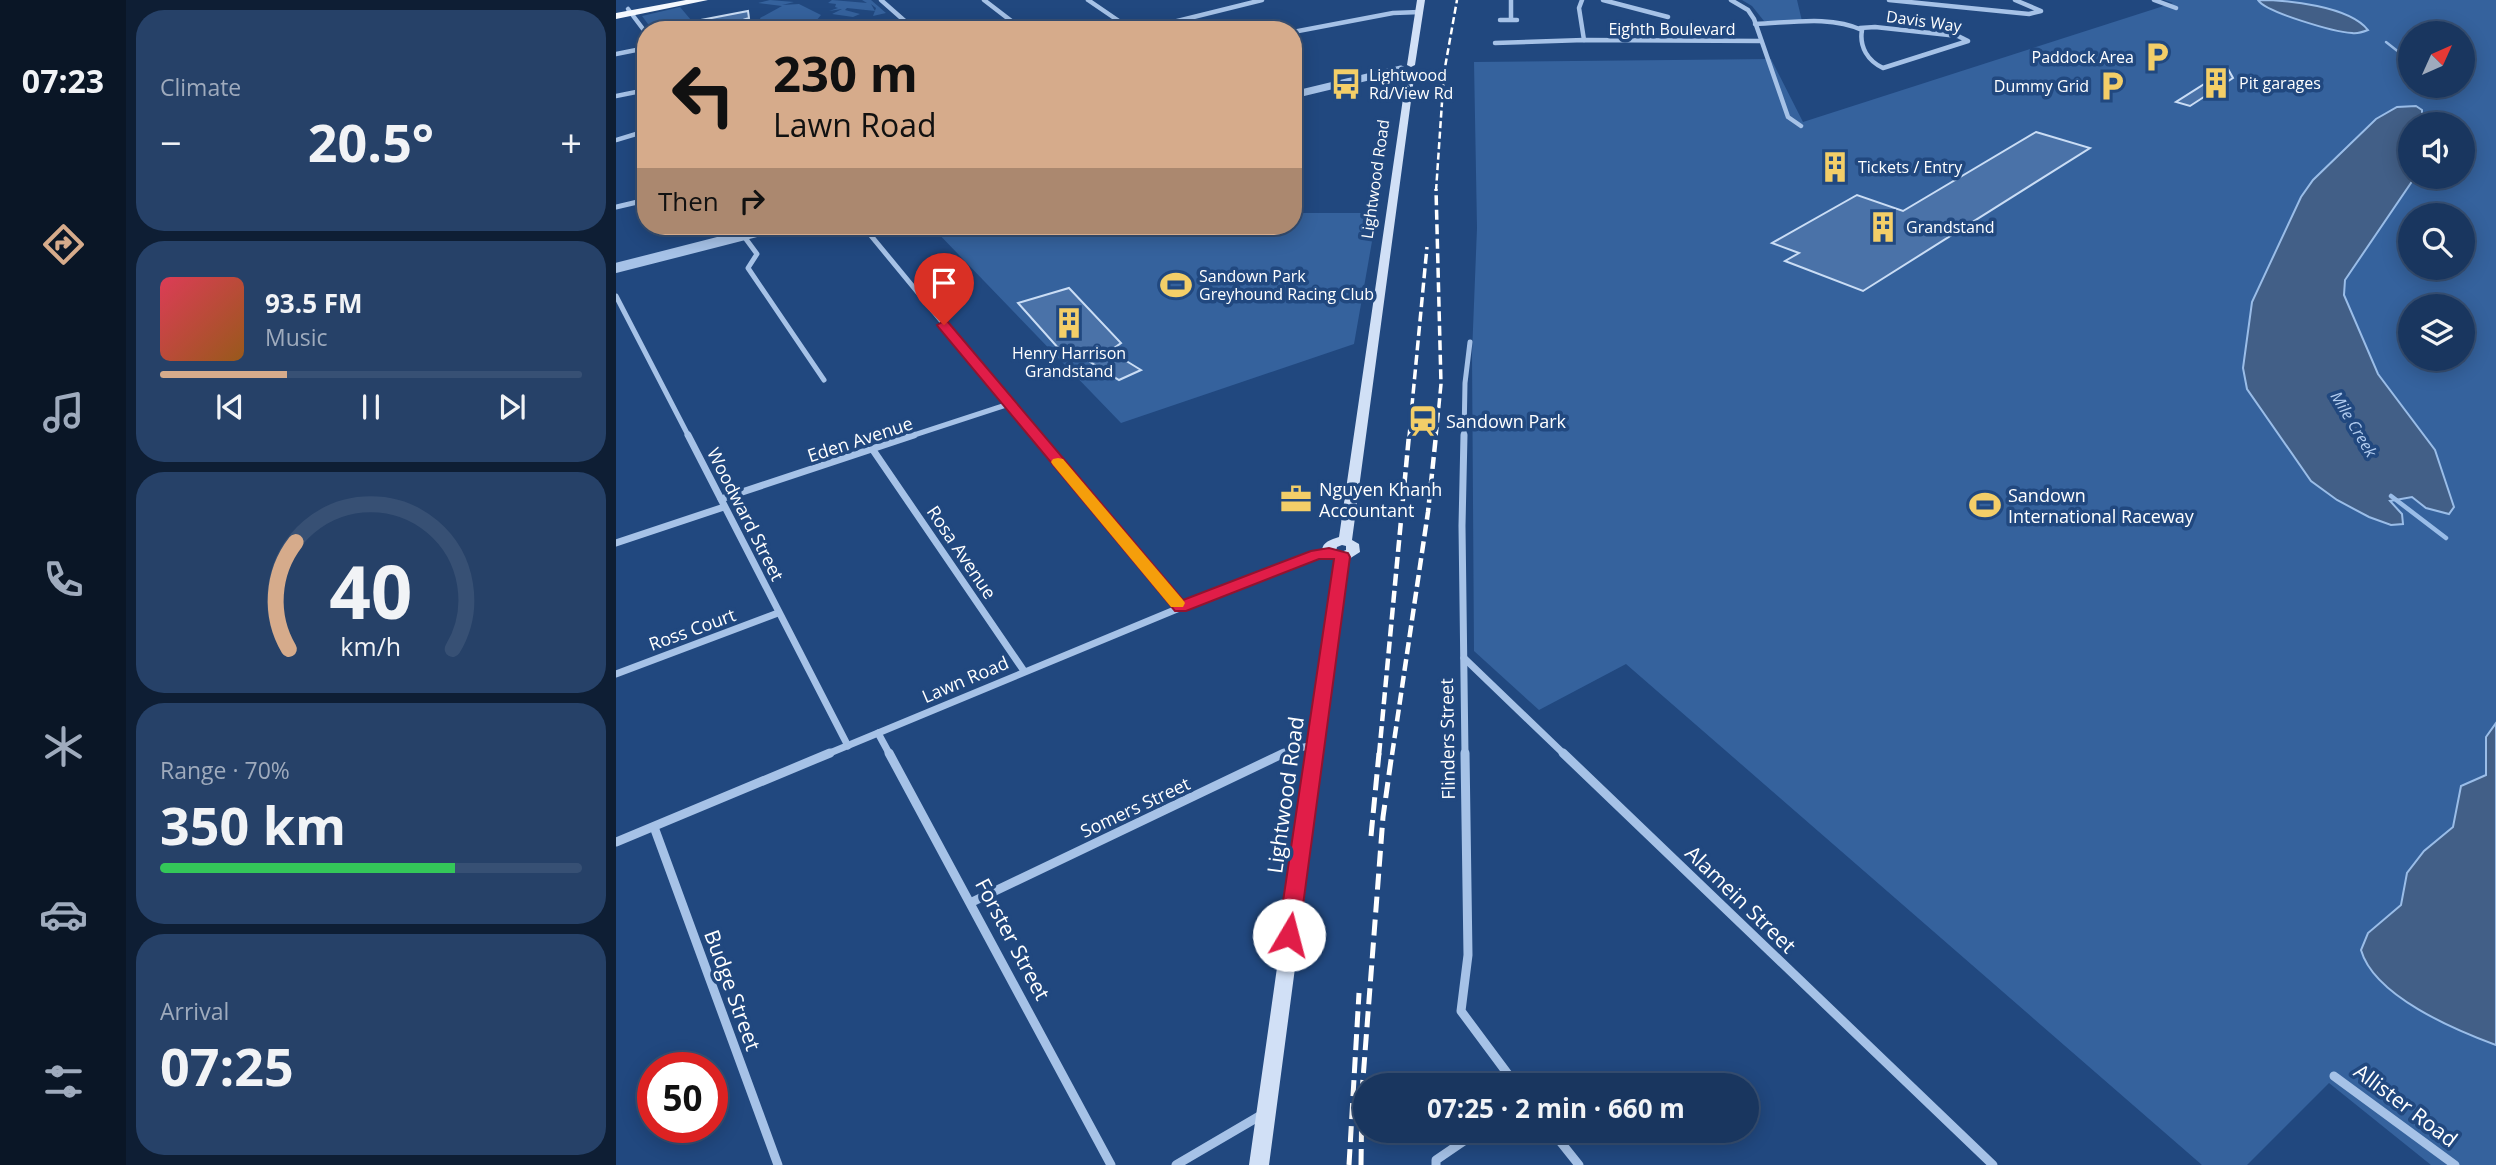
<!DOCTYPE html>
<html lang="en">
<head>
<meta charset="utf-8">
<style>
	body { margin:0; font-family:"Open Sans",sans-serif; background:#264168; color:#f1f3f6; height:100vh; display:flex; flex-direction:column; font-size:26px; white-space:nowrap }
	* { box-sizing:border-box; margin:0 }
	p { font-size:23px; color:#9fabbd }
	.icon { flex:none; width:38px; height:38px; fill:none; stroke:currentColor; stroke-width:2; stroke-linecap:round; stroke-linejoin:round }
	.map { position:relative; flex:1; overflow:hidden }
	.drawer { display:flex; flex-direction:column; gap:10px; padding:10px; background:#0e1e34; width:490px }
	.drawer>* { flex:none }
	.top-card { position:absolute; left:21px; top:21px; width:665px; height:214px; border-radius:28px; box-shadow:0 4px 18px #0003,0 0 0 2px #375074; background:#d6ab8b; color:#111; overflow:hidden }
	.needle { width:46px; rotate:45deg }
	.buttons { position:absolute; left:1782px; top:21px; display:grid; gap:14px }
	.buttons a { display:grid; place-items:center; width:77px; height:77px; border-radius:50%; background:#19365f; box-shadow:0 4px 18px #0003,0 0 0 2px #375074; font-size:35px }
	.speed { position:absolute; left:21px; top:1052px; display:flex; gap:14px; font-size:35px; font-weight:700; text-align:center }
	.speed>* { display:grid; place-content:center; width:91px; height:91px; border-radius:50%; background:#19365f; box-shadow:0 4px 18px #0003,0 0 0 2px #375074; line-height:1 }
	.speed .limit { border:10px solid #d22; background:#fff; color:#111 }
	.pin { position:absolute; display:grid; place-items:center; width:60px; height:60px; color:#fff; margin:-72px -30px; border-radius:50% 50% 50% 0; rotate:-45deg; box-shadow:0 0 7px #0007 }
	.pin .icon { rotate:45deg }
	.me { position:absolute; width:77px; margin:-38px; rotate:8deg; stroke-linejoin:round; filter:drop-shadow(0 0 5px #0008) }
	.turn { display:flex; align-items:center; gap:24px; height:147px; padding:0 21px; font-size:32px }
	.turn .icon { width:91px; height:91px; stroke-width:2.5 }
	.turn b { display:block; font-size:49px; line-height:60px }
	.then { display:flex; align-items:center; height:66px; padding:0 21px; background:#0003; gap:14px; font-size:26px }
	.big { font-size:52px; font-weight:700; line-height:1.1 }
	.drawer .card { flex:1; display:flex; flex-direction:column; justify-content:center; gap:10px; min-width:0; padding:0 24px; border-radius:28px; background:#264168 }
	.drawer .dial { align-items:center; gap:0 }
	.dial svg { height:182px; overflow:visible; fill:none; stroke:#375074; stroke-width:7; stroke-linecap:round; text-anchor:middle }
	.dial text { fill:#f1f3f6; stroke:none }
	.song { display:flex; align-items:center; gap:21px }
	.cover { width:84px; height:84px; border-radius:10px; background:linear-gradient(135deg,hsl(350 70% 55%),hsl(30 70% 35%)) }
	.played { height:7px; border-radius:4px; background:linear-gradient(90deg,#d6ab8b 30%,#375074 30%) }
	.keys { display:flex; justify-content:space-around; direction:ltr }
	.heat { display:flex; justify-content:space-between; align-items:center; font-size:38px; direction:ltr }
	.charge { height:10px; border-radius:5px; background:linear-gradient(90deg,#34c759 70%,#375074 0) }
	.trip { position:absolute; left:737px; top:1073px; width:406px; height:70px; border-radius:35px; background:#19365f; box-shadow:0 4px 18px #0003,0 0 0 2px #375074; font-weight:700; line-height:70px; text-align:center }
	main { display:flex; flex:1; min-height:0 }
	.tab-bar { display:flex; flex-direction:column; width:126px; justify-content:space-around; align-items:center; background:#0a1626; color:#9fabbd }
	.tab-bar .icon { width:49px; height:49px }
	.tab-bar .active { color:#d6ab8b }
	.tab-bar b { font-size:32px; color:#f1f3f6 }
	.map>svg:first-child { display:block }
	.green { fill:#35629d; fill-rule:evenodd }
	.water { fill:#425f87; stroke:#9abde8; stroke-width:2 }
	.lines { fill:none; stroke-linecap:round; stroke-linejoin:round }
	.stream-far1 { stroke:#9abde8; stroke-width:2.5 }
	.stream { stroke:#9abde8; stroke-width:4.5 }
	.building { fill:#4a72a8; stroke:#caddf5; stroke-width:2 }
	.minor-far3 { stroke:#a6c2e7; stroke-width:4.5 }
	.minor-far2 { stroke:#a6c2e7; stroke-width:5 }
	.minor-far1 { stroke:#a6c2e7; stroke-width:7 }
	.minor { stroke:#a6c2e7; stroke-width:9 }
	.tertiary-far1 { stroke:#a6c2e7; stroke-width:7 }
	.tertiary { stroke:#a6c2e7; stroke-width:10 }
	.secondary { fill:#d1e0f6; fill-rule:evenodd }
	.trunk { fill:#f4f8fe; fill-rule:evenodd }
	.rail-far3 { stroke:#fff; stroke-width:2.5; stroke-dasharray:7 3.5; stroke-linecap:butt }
	.rail-far2 { stroke:#fff; stroke-width:3.5; stroke-dasharray:10 4.5; stroke-linecap:butt }
	.rail-far1 { stroke:#fff; stroke-width:4.5; stroke-dasharray:12 5; stroke-linecap:butt }
	.rail { stroke:#fff; stroke-width:5; stroke-dasharray:16 7; stroke-linecap:butt }
	.route { fill:#e11d48; stroke:#92132f; stroke-width:2 }
	.slow { fill:#f59e0b }
	.labels { text-anchor:middle; dominant-baseline:central; stroke-width:7; stroke-linejoin:round; paint-order:stroke }
	.far-street-label { font-size:16px; fill:#fff; stroke:#21487f }
	.far-poi-label { font-size:16px; fill:#fff; stroke:#21487f; text-anchor:start }
	.far-water-label { font-size:16px; font-style:italic; fill:#b2ccef; stroke:#21487f }
	.poi-label { font-size:18px; fill:#fff; stroke:#21487f; text-anchor:start }
	.street-label { font-size:18px; fill:#fff; stroke:#21487f }
	.near-street-label { font-size:21px; fill:#fff; stroke:#21487f }
</style>
</head>
<body>
<main>
<nav class="tab-bar">
<b>07:23</b>
<svg class="icon active" aria-label="directions" viewBox="0 0 24 24"><path d="M12 3l9 9-9 9-9-9zM9 14v-3h6M13 9l2 2-2 2"/></svg>
<svg class="icon" aria-label="music" viewBox="0 0 24 24"><path d="M9 18V5l10-2v13"/><circle cx="6" cy="18" r="3"/><circle cx="16" cy="16" r="3"/></svg>
<svg class="icon" aria-label="phone" viewBox="0 0 24 24"><path d="M5 4h4l2 5-3 2q2 4 5 5l2-3 5 2v4C11 20 4 13 5 4z"/></svg>
<svg class="icon" aria-label="climate" viewBox="0 0 24 24"><path d="M12 3v18M4 7l16 10M4 17L20 7"/></svg>
<svg class="icon" aria-label="car" viewBox="0 0 24 24"><path d="M5 17H2v-5l4-1 3-4h7l3 4 3 1v5h-3M9 17h6M6 11h13"/><circle cx="7" cy="17" r="2"/><circle cx="17" cy="17" r="2"/></svg>
<svg class="icon" aria-label="filters" viewBox="0 0 24 24"><path d="M4 7h16M4 17h16"/><circle cx="9" cy="7" r="2"/><circle cx="15" cy="17" r="2"/></svg>
</nav>
<section class="drawer">
<div class="card"><p>Climate</p>
<div class="heat"><a>−</a><b class="big">20.5°</b><a>+</a></div>
</div>
<div class="card">
<div class="song"><i class="cover"></i><div><b>93.5 FM</b><p>Music</p></div></div>
<div class="played"></div>
<div class="keys"><svg class="icon" aria-label="previous" viewBox="0 0 24 24"><path d="M18 5L8 12l10 7zM5 5v14"/></svg><svg class="icon" aria-label="pause" viewBox="0 0 24 24"><path d="M8 5v14M16 5v14"/></svg><svg class="icon" aria-label="next" viewBox="0 0 24 24"><path d="M6 5l10 7-10 7zM19 5v14"/></svg></div>
</div>
<div class="card dial"><svg viewBox="0 0 100 80">
<path d="M14 69A42 42 0 1 1 86 69"/>
<path d="M14 69A42 42 0 0 1 17 22" stroke="#d6ab8b"/>
<text x="50" y="56" font-size="32" font-weight="700">40</text>
<text x="50" y="72" font-size="11">km/h</text>
</svg></div>
<div class="card"><p>Range · 70%</p><b class="big">350 km</b><div class="charge"></div></div>
<div class="card"><p>Arrival</p><b class="big">07:25</b></div>
</section>
<div class="map">
<svg width="1880" height="1165" viewBox="0 0 1880 1165">
	<rect width="100%" height="100%" fill="#21487f"/>
	<g class="green">
		<path d="M154,0L178,2L166,5L183,4L205,15C190,35 162,28 147,25L144,18L166,6L142,3Z"/>
		<path d="M216,0L251,3L246,0H255L270,13L257,16L260,8L255,4L259,11L231,8L229,10L244,14L237,17L216,14L226,9L213,11L222,8L219,7L220,4L212,3Z"/>
		<path d="M1126,0H1181L1186,21H1148L1136,6Z"/>
		<path d="M1548,0H1880V1165H1815L1713,1083L1631,1165H1586L1010,664L923,710L858,651L856,354L861,228L858,62L1155,59L1187,122L1557,3ZM1794,33H1846V86H1794ZM1794,124H1846V177H1794ZM1794,215H1846V268H1794ZM1794,306H1846V359H1794Z"/>
		<path d="M64,7L75,20L35,28L26,16Z"/>
		<path d="M677,213H761L738,344L505,423L315,226H677Z"/>
	</g>
	<g class="water">
		<path d="M1642,0C1672,0 1733,6 1752,30C1747,32 1742,34 1736,33C1718,32 1649,12 1642,0Z"/>
		<path d="M1800,106L1806,110V117L1811,124H1794V177H1799L1729,280L1728,295L1762,374L1819,450L1838,507L1833,514L1810,508L1796,497L1774,501L1786,514L1787,524L1775,525L1753,517L1721,500L1695,481L1631,389L1627,368L1636,302L1685,197L1697,180L1760,119L1781,107Z"/>
		<path d="M1880,723V1045C1839,1030 1758,996 1745,950L1752,933L1785,905L1791,873L1808,851L1837,827L1845,786L1870,775V737Z"/>
	</g>
	<g class="lines">
		<path class="stream-far1" d="M1770,42L1784,53"/>
		<path class="stream" d="M1775,496L1830,538"/>
	</g>
	<g class="building">
		<path d="M132,11L133,18L97,30H88L80,21Z"/>
		<path d="M1612,69L1617,78L1574,106L1560,102Z"/>
		<path d="M1420,132L1474,148L1247,291L1169,261L1183,253L1156,243L1241,195L1287,211Z"/>
		<path d="M453,288L505,343L494,351L525,370L503,380L463,355L452,359L402,303Z"/>
	</g>
	<g class="lines">
		<g class="minor-far3">
			<path d="M265,0L299,30"/>
			<path d="M368,0L407,30"/>
			<path d="M472,0L516,30"/>
			<path d="M895,0V19"/>
			<path d="M966,0L963,8L968,40"/>
			<path d="M987,0L1052,17"/>
			<path d="M1115,0L1132,10L1138,19L1172,117L1185,126"/>
			<path d="M1273,0L1413,14L1425,11L1399,0"/>
			<path d="M1538,0L1560,8"/>
			<path d="M12,9L30,33"/>
			<path d="M884,20H901"/>
			<path d="M1139,24C1173,23 1214,15 1246,30C1243,47 1252,61 1267,68L1352,41L1342,36L1259,27L1244,28"/>
			<path d="M525,30L646,0"/>
			<path d="M677,32L777,13L804,12"/>
			<path d="M879,43L968,40L1145,41"/>
			<path d="M0,54L30,48"/>
			<path d="M0,96L30,90"/>
			<path d="M0,140L30,131"/>
		</g>
		<g class="minor-far2">
			<path d="M0,207L30,200"/>
			<path d="M247,226L421,437"/>
			<path d="M127,235L141,254L132,268L208,380"/>
			<path d="M0,296L73,437"/>
			<path d="M292,437L393,404"/>
			<path d="M848,437L849,383L854,342"/>
		</g>
		<g class="minor-far1">
			<path d="M72,435L232,746"/>
			<path d="M420,435L565,607"/>
			<path d="M848,435L846,526L849,755"/>
			<path d="M257,450L408,671"/>
			<path d="M105,499L298,435"/>
			<path d="M0,543L108,507"/>
			<path d="M848,658L949,755"/>
			<path d="M0,674L162,613"/>
			<path d="M262,733L274,755"/>
			<path d="M209,755L660,568L713,553"/>
			<path d="M664,755L677,749L699,745"/>
		</g>
		<g class="minor">
			<path d="M273,753L495,1165"/>
			<path d="M849,753L852,955L845,1011L900,1085"/>
			<path d="M947,753L1377,1165"/>
			<path d="M38,827L162,1165"/>
			<path d="M0,842L214,753"/>
			<path d="M356,902L668,753"/>
			<path d="M1718,1076L1839,1165"/>
			<path d="M935,1130L963,1165"/>
			<path d="M560,1165L647,1114"/>
			<path d="M820,1165V1160L864,1130"/>
		</g>
		<path class="tertiary-far1" d="M677,95L785,69"/>
		<path class="tertiary" d="M0,268L164,226"/>
		<g class="secondary">
			<path d="M801,0H809L799,65L795,67L791,65Z"/>
			<path d="M795,69L799,71L736,540L743,544L744,552L733,559L653,1165H633L719,559L708,556C702,544 713,540 723,537L791,71ZM726,545L730,546V550L725,552L720,551L721,547Z"/>
		</g>
		<path class="trunk" d="M70,0H92L0,19V13Z"/>
		<path class="rail-far3" d="M820,191L828,73L841,0"/>
		<g class="rail-far2">
			<path d="M793,437L811,247"/>
			<path d="M820,437L825,384L820,189"/>
		</g>
		<g class="rail-far1">
			<path d="M763,755L793,435"/>
			<path d="M776,755L812,512L820,435"/>
		</g>
		<g class="rail">
			<path d="M755,836L763,753"/>
			<path d="M733,1165L743,993"/>
			<path d="M745,1165L746,1092L767,817L776,753"/>
		</g>
	</g>
	<path class="route" d="M328,321L332,322L567,600L695,551L713,548L732,553L734,557L683,935L680,941L673,944L665,941L662,935L718,559H703L570,611H559L323,328L321,325Z"/>
	<path class="slow" d="M442,458L447,459L567,600L569,603L567,607H555L437,465L435,462L437,459Z"/>
	<defs>
		<symbol id="parking-bare" viewBox="-9 -9 18 18"><path d="M-3.5-5.5H1a3.5 3.5 0 0 1 0 7H-1V5.5H-3.5ZM-1-3.4V-.6H.8a1.4 1.4 0 0 0 0-2.8Z" fill="#f3ce68" stroke="#21487f" stroke-width="2.5" paint-order="stroke"/></symbol>
		<symbol id="building-bare" viewBox="-9 -9 18 18"><path d="M-4-6H4V6H1V3H-1V6H-4ZM-2.5-4.3h1.7v1.8h-1.7ZM.8-4.3h1.7v1.8H.8ZM-2.5-1h1.7V.8h-1.7ZM.8-1h1.7V.8H.8Z" fill="#f3ce68" stroke="#21487f" stroke-width="2.5" paint-order="stroke"/></symbol>
		<symbol id="bus-bare" viewBox="-9 -9 18 18"><path d="M-5-6H5V4H4V6H2V4H-2V6H-4V4H-5ZM-3.5-4V0h7V-4ZM-3.5 1.2v1.5H-2V1.2ZM2 1.2v1.5H3.5V1.2Z" fill="#f3ce68" stroke="#21487f" stroke-width="2.5" paint-order="stroke"/></symbol>
		<symbol id="stadium-bare" viewBox="-9 -9 18 18"><path d="M0-5a6.5 5 0 1 0 0 10a6.5 5 0 1 0 0-10ZM-3.5-1.8h7v3.6h-7Z" fill="#f3ce68" stroke="#21487f" stroke-width="2.5" paint-order="stroke"/></symbol>
		<symbol id="station-bare" viewBox="-9 -9 18 18"><path d="M-3-6H3Q5-6 5-4V2Q5 4 3 4L4.5 6H3L1.5 4h-3L-3 6H-4.5L-3 4Q-5 4-5 2V-4Q-5-6-3-6ZM-3.5-4v3h7v-3ZM-3.5 1v1.5H-2V1ZM2 1v1.5H3.5V1Z" fill="#f3ce68" stroke="#21487f" stroke-width="2.5" paint-order="stroke"/></symbol>
		<symbol id="office-bare" viewBox="-9 -9 18 18"><path d="M-6-3h4V-5.5h4V-3h4V5H-6ZM-1-4.5V-3h2v-1.5ZM-6 0V1H6V0Z" fill="#f3ce68" stroke="#21487f" stroke-width="2.5" paint-order="stroke"/></symbol>
	</defs>
	<g fill-rule="evenodd">
		<use href="#parking-bare" x="1519" y="35" width="44" height="44"/>
		<use href="#building-bare" x="1578" y="61" width="44" height="44"/>
		<use href="#bus-bare" x="708" y="62" width="44" height="44"/>
		<use href="#parking-bare" x="1474" y="64" width="44" height="44"/>
		<use href="#building-bare" x="1197" y="145" width="44" height="44"/>
		<use href="#building-bare" x="1245" y="205" width="44" height="44"/>
		<use href="#stadium-bare" x="538" y="263" width="44" height="44"/>
		<use href="#building-bare" x="431" y="301" width="44" height="44"/>
		<use href="#station-bare" x="785" y="399" width="44" height="44"/>
		<use href="#office-bare" x="658" y="477" width="44" height="44"/>
		<use href="#stadium-bare" x="1347" y="483" width="44" height="44"/>
	</g>
	<g class="labels">
		<g class="far-street-label">
			<text transform="translate(1308 21) rotate(8)">Davis Way</text>
			<text x="1056" y="29">Eighth Boulevard</text>
			<text transform="translate(759 179) rotate(-82)">Lightwood Road</text>
		</g>
		<g class="far-poi-label">
			<text x="1518" y="57" text-anchor="end">Paddock Area</text>
			<text x="753" y="75">Lightwood<tspan x="753" dy="18">Rd/View Rd</tspan></text>
			<text x="1623" y="83">Pit garages</text>
			<text x="1473" y="86" text-anchor="end">Dummy Grid</text>
			<text x="1242" y="167">Tickets / Entry</text>
			<text x="1290" y="227">Grandstand</text>
			<text x="583" y="276">Sandown Park<tspan x="583" dy="18">Greyhound Racing Club</tspan></text>
			<text x="453" y="353" text-anchor="middle">Henry Harrison<tspan x="453" dy="18">Grandstand</tspan></text>
		</g>
		<g class="far-water-label">
			<text transform="translate(1738 424) rotate(59)">Mile Creek</text>
		</g>
		<g class="poi-label">
			<text x="830" y="421">Sandown Park</text>
			<text x="703" y="489">Nguyen Khanh<tspan x="703" dy="21">Accountant</tspan></text>
			<text x="1392" y="495">Sandown<tspan x="1392" dy="21">International Raceway</tspan></text>
		</g>
		<g class="street-label">
			<text transform="translate(244 439) rotate(-18)">Eden Avenue</text>
			<text transform="translate(130 514) rotate(63)">Woodward Street</text>
			<text transform="translate(346 552) rotate(56)">Rosa Avenue</text>
			<text transform="translate(76 629) rotate(-20)">Ross Court</text>
			<text transform="translate(349 679) rotate(-23)">Lawn Road</text>
			<text transform="translate(831 739) rotate(-91)">Flinders Street</text>
			<text transform="translate(519 807) rotate(-25)">Somers Street</text>
		</g>
		<g class="near-street-label">
			<text transform="translate(669 795) rotate(-82)">Lightwood Road</text>
			<text transform="translate(1125 899) rotate(44)">Alamein Street</text>
			<text transform="translate(397 939) rotate(62)">Forster Street</text>
			<text transform="translate(117 990) rotate(70)">Budge Street</text>
			<text transform="translate(1790 1105) rotate(37)">Allister Road</text>
		</g>
	</g>
</svg>
<div class="buttons">
<a><svg class="needle" viewBox="-14 -14 28 28"><path d="M0-13l5 13h-10z" fill="#e53935"/><path d="M0 13l5-13h-10z" fill="#9fabbd"/></svg></a>
<a><svg class="icon" aria-label="sound" viewBox="0 0 24 24"><path d="M4 9h4l5-4v14l-5-4H4zM17 9q2 3 0 6"/></svg></a>
<a><svg class="icon" aria-label="search" viewBox="0 0 24 24"><circle cx="10" cy="10" r="6"/><path d="M15 15l6 6"/></svg></a>
<a><svg class="icon" aria-label="layers" viewBox="0 0 24 24"><path d="M12 4l9 5-9 5-9-5zM3 14l9 5 9-5"/></svg></a>
</div>
<div class="speed"><div class="limit">50</div></div>
<div class="pin" style="left:328px;top:325px;background:#d93025"><svg class="icon" aria-label="arrive" viewBox="0 0 24 24"><path d="M6 21V4h12l-3 4 3 4H6"/></svg></div>
<svg class="me" style="left:673px;top:935px" viewBox="-20 -20 40 40"><circle r="19" fill="#fff"/><path d="M0-13L10 11 0 6-10 11z" fill="#e11d48"/></svg>
<div class="trip">07:25 · 2 min · 660 m</div>
<div class="top-card">
<div class="turn"><svg class="icon" aria-label="left" viewBox="0 0 24 24"><path d="M17 20v-9H6M10 6l-5 5 5 5"/></svg><div><b>230 m</b>Lawn Road</div></div>
<div class="then">Then<svg class="icon" aria-label="right" viewBox="0 0 24 24"><path d="M7 20v-9h11M14 6l5 5-5 5"/></svg></div>
</div>
</div>
</main>
</body>
</html>
